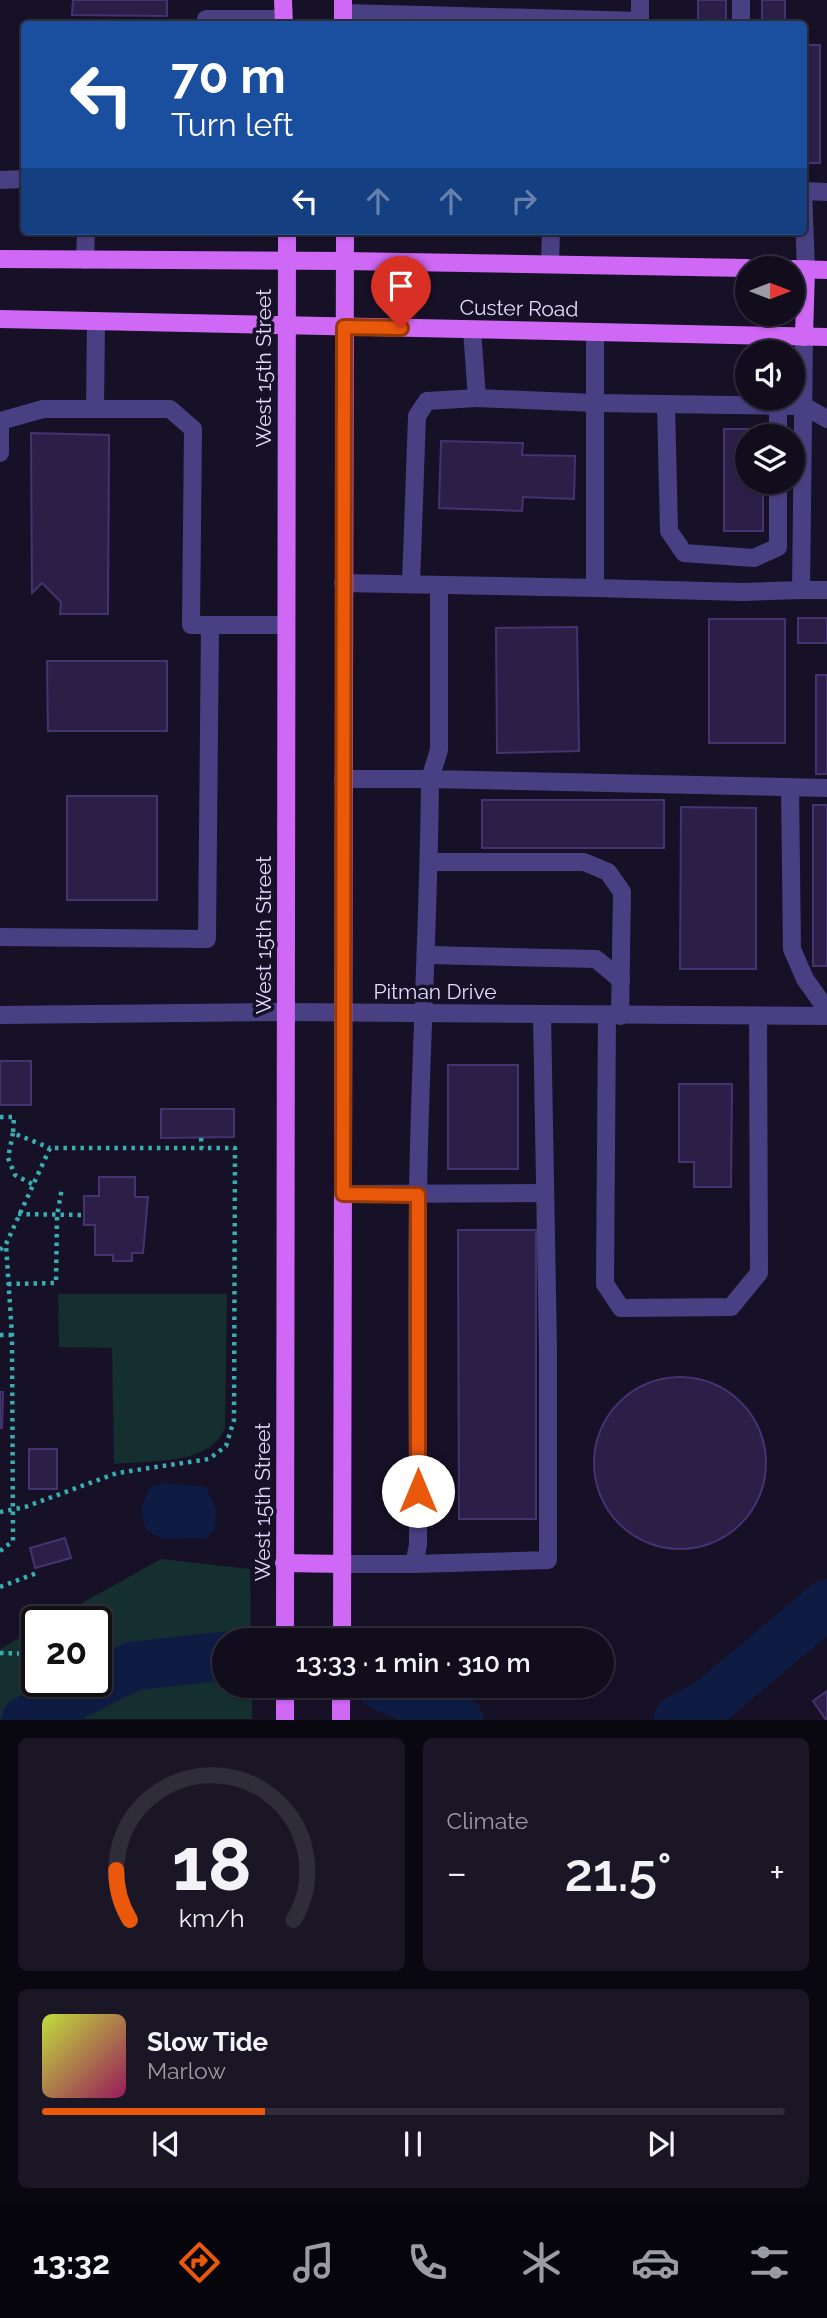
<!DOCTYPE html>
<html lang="en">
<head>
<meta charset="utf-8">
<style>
	body { margin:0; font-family:Raleway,sans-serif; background:#1a1626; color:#f1f3f6; height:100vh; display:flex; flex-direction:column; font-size:26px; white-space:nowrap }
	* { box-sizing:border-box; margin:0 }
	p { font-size:23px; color:#9c9ca4 }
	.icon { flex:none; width:38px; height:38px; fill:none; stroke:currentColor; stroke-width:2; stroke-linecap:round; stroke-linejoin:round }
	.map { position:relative; height:1720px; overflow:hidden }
	.details { display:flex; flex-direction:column; gap:18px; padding:18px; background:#090710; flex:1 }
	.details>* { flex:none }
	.banner { position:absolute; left:21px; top:21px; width:786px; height:214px; border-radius:7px; box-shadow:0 2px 5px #0004,0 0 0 2px #302d3b; background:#1a4fa0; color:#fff; overflow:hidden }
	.needle { width:46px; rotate:90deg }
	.fabs { position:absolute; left:735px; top:256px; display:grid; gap:14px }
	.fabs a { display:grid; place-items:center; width:70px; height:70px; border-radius:50%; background:#110d1d; box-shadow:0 2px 5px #0004,0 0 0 2px #302d3b; font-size:35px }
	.speed { position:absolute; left:21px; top:1606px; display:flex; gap:14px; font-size:35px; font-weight:700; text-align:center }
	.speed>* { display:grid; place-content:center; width:91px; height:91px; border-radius:50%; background:#110d1d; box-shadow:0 2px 5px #0004,0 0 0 2px #302d3b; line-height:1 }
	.speed .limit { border:4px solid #111; border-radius:10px; background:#fff; color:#111 }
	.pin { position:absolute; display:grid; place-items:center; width:60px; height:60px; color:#fff; margin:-72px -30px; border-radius:50% 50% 50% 0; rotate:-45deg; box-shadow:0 0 7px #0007 }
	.pin .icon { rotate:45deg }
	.me { position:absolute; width:77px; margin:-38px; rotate:0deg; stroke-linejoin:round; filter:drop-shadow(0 0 5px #0008) }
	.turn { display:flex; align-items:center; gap:24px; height:147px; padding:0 35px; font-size:32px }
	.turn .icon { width:91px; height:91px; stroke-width:2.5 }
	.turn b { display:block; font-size:49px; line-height:60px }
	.lanes { display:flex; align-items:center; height:66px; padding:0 35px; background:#0003; justify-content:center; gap:35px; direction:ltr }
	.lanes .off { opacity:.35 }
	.big { font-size:52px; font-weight:600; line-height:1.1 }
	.details .tile { flex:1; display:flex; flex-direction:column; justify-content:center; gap:10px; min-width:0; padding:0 24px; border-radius:10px; background:#1a1626 }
	.details .dial { align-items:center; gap:0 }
	.dial svg { height:182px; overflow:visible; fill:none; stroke:#302d3b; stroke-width:7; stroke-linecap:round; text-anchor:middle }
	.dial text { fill:#f1f3f6; stroke:none }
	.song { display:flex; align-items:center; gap:21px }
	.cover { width:84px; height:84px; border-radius:10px; background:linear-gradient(135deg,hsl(70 70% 55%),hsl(330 70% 35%)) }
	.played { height:7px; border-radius:4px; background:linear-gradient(90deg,#ea580c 30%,#302d3b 30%) }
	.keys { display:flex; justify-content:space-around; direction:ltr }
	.heat { display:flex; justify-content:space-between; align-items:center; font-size:38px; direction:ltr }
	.details .tiles { flex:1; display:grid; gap:18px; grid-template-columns:1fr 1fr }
	.tile:last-child { grid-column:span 2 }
	.trip { position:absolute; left:212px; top:1628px; width:402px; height:70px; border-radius:35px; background:#110d1d; box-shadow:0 2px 5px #0004,0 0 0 2px #302d3b; font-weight:600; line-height:70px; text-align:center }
	.tabs { display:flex; height:112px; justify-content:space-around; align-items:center; background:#07050c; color:#9c9ca4 }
	.tabs .icon { width:49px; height:49px }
	.tabs .current { color:#ea580c }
	.tabs b { font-size:32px; color:#f1f3f6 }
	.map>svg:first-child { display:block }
	.green { fill:#152f30 }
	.water { fill:#0e1c43 }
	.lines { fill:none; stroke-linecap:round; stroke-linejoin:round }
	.river { stroke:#0e1c43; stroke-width:49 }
	.building { fill:#2b1f47; stroke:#453271; stroke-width:2 }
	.path { stroke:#38aeb2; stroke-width:4.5; stroke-dasharray:3.5 5; stroke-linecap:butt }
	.minor { stroke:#494083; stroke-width:18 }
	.major { stroke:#ce68f5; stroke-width:18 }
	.route-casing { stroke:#983908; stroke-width:18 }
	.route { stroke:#ea580c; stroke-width:12 }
	.labels { text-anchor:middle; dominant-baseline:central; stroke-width:7; stroke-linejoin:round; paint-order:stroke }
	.street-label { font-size:21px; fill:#e1dafd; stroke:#171127 }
</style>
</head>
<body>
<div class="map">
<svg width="827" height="1720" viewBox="0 0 827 1720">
	<rect width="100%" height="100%" fill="#171127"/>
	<g class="green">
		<path d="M58,1294H227L225,1428C210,1466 149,1460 114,1464L112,1348L59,1347Z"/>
		<path d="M161,1559L250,1569L251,1640H224V1685H252V1719H0V1649L37,1628V1682H96V1622H48Z"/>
	</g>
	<path class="water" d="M164,1483L206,1487L216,1509L215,1529L206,1538L162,1539L146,1530L141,1509L149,1488Z"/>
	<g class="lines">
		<g class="river">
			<path d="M380,1685L459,1720"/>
			<path d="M26,1720L133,1666L224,1656"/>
			<path d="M678,1720L713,1700L827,1604"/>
		</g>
	</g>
	<g class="building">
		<path d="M73,0H167V16L72,15Z"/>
		<rect x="698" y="0" width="28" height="24"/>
		<rect x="762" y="0" width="23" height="24"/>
		<rect x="803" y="45" width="17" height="118"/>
		<path d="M724,429H763V436H747V481H763V531H724Z"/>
		<path d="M31,433L109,435L108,614H60L61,602L42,583L32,593Z"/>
		<path d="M441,441L523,443L522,455L575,456L574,499L523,497L522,511L439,508Z"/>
		<rect x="798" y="618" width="29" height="25"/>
		<rect x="709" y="619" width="76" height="124"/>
		<path d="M577,627L579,751L497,753L496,628Z"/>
		<path d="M47,661H167V731H48Z"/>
		<rect x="816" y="675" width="11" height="99"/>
		<rect x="67" y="796" width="90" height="104"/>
		<rect x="482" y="800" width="182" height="48"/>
		<rect x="813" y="805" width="14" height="161"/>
		<path d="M681,807L756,808V969H680Z"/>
		<rect x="0" y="1061" width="31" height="44"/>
		<rect x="448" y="1065" width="70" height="104"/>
		<path d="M679,1084H732L731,1187H694V1162H679Z"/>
		<path d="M161,1109H234V1137L161,1138Z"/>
		<path d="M99,1177H135V1197H148L143,1253H132V1261H113V1255H95V1225H84V1196H99Z"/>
		<path d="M458,1230H536V1519H459Z"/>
		<circle cx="680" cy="1463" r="86"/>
		<path d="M0,1392H3L2,1428H0Z"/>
		<rect x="29" y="1449" width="28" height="40"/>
		<path d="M65,1538L71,1558L35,1568L30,1548Z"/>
		<path d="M827,1691V1720H826L813,1701Z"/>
	</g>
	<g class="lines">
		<g class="path">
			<path d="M0,1117H14L13,1133L50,1148"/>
			<path d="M13,1133L8,1158L15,1175L32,1184"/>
			<path d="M201,1138L202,1148"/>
			<path d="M18,1214L83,1215"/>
			<path d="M0,1250L6,1244L50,1148H235L234,1420L226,1446L209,1459L117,1473L25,1507L0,1512"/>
			<path d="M8,1284L56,1283L57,1216L62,1188"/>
			<path d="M0,1335H12"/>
			<path d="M0,1551L13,1541L12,1335L6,1245"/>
			<path d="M0,1587L39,1572"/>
			<path d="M0,1653L37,1654"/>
			<path d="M74,1682L76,1695"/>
		</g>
		<g class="minor">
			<path d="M741,0V24"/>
			<path d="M343,13L423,15L430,24"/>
			<path d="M423,15L640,21V24"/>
			<path d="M206,19H283"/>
			<path d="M640,21V0"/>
			<path d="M0,180L24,179"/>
			<path d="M803,191L806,269"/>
			<path d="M803,191L827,192"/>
			<path d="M85,260L86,231"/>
			<path d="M550,264L551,231"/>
			<path d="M96,321L95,409H170L193,429L191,625H284"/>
			<path d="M472,330L477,398L595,403L804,406L827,419"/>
			<path d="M595,332V588L743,592L801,590L804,337"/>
			<path d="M666,404L669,531L684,553L754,558L778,547V481"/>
			<path d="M778,406V436"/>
			<path d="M0,421L43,409H95"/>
			<path d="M0,453V421"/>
			<path d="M343,583L595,588"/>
			<path d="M411,584L417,416L427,401L477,398"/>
			<path d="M439,585V750L430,779L827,788"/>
			<path d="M801,590H827"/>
			<path d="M790,787L792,949L805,979L827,1010"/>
			<path d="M429,862H584L608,872L622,892L620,1016"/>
			<path d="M0,937L207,939L210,625"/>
			<path d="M428,955L596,959L621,980"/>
			<path d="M0,1015L286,1012L827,1016"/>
			<path d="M607,1016L605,1284L621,1308L731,1307L759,1273L758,1016"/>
			<path d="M343,1194L545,1193"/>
			<path d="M342,1564H414L418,1545C418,1428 416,1311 418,1194C420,1055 429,918 430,779H343"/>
			<path d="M414,1564L548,1560V1350L542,1014"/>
		</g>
		<g class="major">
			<path d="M283,0L284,24"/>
			<path d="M343,0V24"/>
			<path d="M0,259L345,261L747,268"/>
			<path d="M793,269L827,270"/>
			<path d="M0,319L827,337"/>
			<path d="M804,337L806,269"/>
			<path d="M284,1563L342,1564"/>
			<path d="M285,1640L287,231"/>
			<path d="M342,1640L345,231"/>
			<path d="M285,1720V1685"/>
			<path d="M341,1720V1685"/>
		</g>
	</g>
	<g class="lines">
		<defs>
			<path id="route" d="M401,328L344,327L343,1194L418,1195V1491"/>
		</defs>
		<use href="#route" class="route-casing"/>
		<use href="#route" class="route"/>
	</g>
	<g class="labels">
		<g class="street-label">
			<text transform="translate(519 308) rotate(1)">Custer Road</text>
			<text transform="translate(263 368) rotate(-90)">West 15th Street</text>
			<text transform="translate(263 935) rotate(-90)">West 15th Street</text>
			<text x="435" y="991">Pitman Drive</text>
			<text transform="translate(262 1502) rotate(-90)">West 15th Street</text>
		</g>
	</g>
</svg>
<div class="fabs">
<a><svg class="needle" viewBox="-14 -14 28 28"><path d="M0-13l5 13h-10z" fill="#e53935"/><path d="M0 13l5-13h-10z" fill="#9c9ca4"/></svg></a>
<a><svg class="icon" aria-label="sound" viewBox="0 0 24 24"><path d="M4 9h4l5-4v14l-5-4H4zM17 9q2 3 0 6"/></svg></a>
<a><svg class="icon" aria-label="layers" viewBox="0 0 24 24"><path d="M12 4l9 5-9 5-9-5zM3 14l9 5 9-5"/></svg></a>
</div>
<div class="speed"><div class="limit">20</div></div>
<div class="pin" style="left:401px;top:328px;background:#d93025"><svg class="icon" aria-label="arrive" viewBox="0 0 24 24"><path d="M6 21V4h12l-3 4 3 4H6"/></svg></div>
<svg class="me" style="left:418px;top:1491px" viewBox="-20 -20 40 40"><circle r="19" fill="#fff"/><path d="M0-13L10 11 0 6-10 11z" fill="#ea580c"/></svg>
<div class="trip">13:33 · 1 min · 310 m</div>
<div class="banner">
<div class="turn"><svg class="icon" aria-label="left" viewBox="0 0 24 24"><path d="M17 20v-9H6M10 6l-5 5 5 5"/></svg><div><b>70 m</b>Turn left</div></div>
<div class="lanes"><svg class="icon" aria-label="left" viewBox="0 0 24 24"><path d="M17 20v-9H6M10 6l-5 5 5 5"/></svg><svg class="icon off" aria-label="ahead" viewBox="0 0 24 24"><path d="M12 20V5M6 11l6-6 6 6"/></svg><svg class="icon off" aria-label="ahead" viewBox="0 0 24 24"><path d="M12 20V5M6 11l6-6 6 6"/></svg><svg class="icon off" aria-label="right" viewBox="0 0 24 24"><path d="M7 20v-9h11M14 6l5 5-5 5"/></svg></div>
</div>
</div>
<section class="details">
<div class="tiles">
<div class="tile dial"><svg viewBox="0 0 100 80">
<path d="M14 69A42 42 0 1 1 86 69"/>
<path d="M14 69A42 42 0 0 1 8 47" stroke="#ea580c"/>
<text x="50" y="56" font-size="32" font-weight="700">18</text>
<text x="50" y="72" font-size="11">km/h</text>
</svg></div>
<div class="tile"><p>Climate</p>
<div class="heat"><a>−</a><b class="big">21.5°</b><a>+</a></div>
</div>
<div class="tile">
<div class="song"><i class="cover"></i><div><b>Slow Tide</b><p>Marlow</p></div></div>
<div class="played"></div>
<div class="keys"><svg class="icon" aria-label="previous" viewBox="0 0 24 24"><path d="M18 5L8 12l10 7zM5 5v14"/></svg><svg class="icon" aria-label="pause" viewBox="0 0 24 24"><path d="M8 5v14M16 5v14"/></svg><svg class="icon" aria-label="next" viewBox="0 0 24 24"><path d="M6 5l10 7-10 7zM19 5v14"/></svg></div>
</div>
</div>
</section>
<nav class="tabs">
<b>13:32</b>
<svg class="icon current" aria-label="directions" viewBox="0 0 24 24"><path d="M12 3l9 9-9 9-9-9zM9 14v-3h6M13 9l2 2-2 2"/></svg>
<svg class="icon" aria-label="music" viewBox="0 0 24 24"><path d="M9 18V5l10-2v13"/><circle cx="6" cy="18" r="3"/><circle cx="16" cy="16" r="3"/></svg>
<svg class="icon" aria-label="phone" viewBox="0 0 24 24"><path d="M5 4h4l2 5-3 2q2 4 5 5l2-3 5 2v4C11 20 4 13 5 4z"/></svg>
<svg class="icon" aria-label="climate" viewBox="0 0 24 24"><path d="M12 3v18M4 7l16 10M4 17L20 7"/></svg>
<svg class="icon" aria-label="car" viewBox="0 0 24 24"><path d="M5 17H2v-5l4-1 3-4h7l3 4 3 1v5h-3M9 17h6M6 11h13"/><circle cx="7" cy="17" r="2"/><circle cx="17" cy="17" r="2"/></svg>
<svg class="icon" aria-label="filters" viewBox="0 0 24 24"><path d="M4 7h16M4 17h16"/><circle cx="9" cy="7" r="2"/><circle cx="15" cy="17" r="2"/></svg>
</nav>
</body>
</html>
